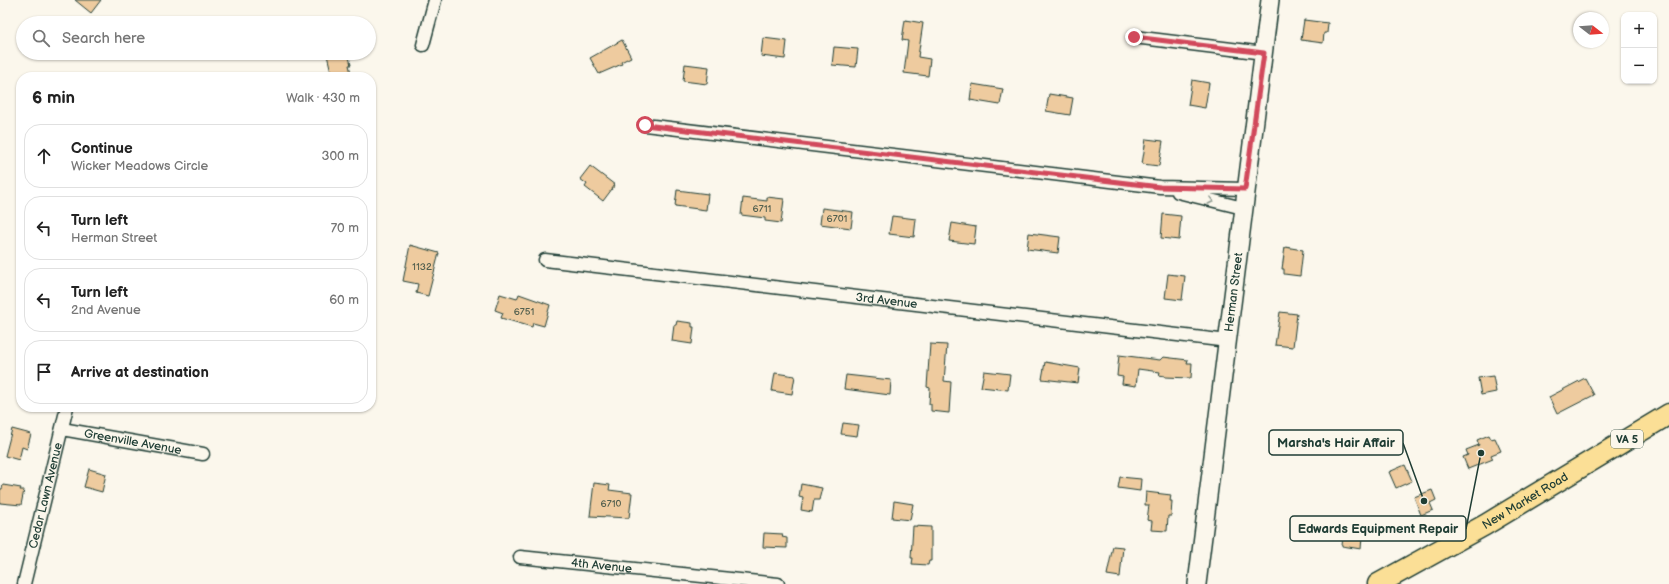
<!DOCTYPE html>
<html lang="en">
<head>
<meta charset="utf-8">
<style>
	:root { --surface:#fff; --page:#f6f6f6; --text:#222; --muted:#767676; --line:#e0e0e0 }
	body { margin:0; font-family:"Balsamiq Sans",sans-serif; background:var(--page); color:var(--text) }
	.controls { position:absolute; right:12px; top:12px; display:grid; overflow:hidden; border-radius:8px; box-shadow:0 1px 3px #0004 }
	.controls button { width:36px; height:36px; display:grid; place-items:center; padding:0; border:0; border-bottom:1px solid var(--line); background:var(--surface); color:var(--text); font:20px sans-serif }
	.compass { position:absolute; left:1573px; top:12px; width:36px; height:36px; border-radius:50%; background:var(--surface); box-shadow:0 1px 3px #0004; rotate:107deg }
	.stop { position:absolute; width:12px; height:12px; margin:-9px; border:3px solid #d1495b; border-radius:50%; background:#fff }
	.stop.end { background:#d1495b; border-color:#fff; box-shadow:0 1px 4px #0008 }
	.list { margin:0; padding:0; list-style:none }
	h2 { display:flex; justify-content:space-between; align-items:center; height:52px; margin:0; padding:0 16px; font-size:17px }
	h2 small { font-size:13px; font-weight:400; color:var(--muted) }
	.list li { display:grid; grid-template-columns:26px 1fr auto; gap:12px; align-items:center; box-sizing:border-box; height:64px; margin:0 8px 8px; padding:0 8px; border:1px solid var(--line); border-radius:16px }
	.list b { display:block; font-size:15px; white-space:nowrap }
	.list p { margin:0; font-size:13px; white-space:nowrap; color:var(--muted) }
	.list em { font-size:13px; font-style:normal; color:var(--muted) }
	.icon { flex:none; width:22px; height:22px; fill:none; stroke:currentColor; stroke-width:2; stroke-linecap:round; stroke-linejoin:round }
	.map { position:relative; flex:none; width:1669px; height:584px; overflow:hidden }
	.search { position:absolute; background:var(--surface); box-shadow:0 1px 3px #0004; left:16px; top:16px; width:360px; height:44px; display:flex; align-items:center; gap:10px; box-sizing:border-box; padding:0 14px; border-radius:22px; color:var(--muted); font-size:15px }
	.panel { position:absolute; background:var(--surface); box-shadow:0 1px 3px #0004; left:16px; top:72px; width:360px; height:340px; border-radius:16px }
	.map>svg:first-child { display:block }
	.building { fill:#eecb9f; stroke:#1f3d34 }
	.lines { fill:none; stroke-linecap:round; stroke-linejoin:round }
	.street-casing { stroke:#1f3d34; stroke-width:15 }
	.secondary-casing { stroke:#1f3d34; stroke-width:20 }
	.primary-casing { stroke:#1f3d34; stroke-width:23 }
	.street { stroke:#fbf7ec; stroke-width:12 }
	.secondary { stroke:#fbf7ec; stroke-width:17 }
	.primary { stroke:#fbdf96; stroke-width:20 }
	.oneway { stroke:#8d9a90 }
	.route { stroke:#d1495b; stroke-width:5 }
	.labels { text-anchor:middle; stroke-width:3.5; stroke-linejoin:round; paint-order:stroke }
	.number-label { font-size:10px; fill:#53604f }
	.shield { fill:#fbf7ec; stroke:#61756b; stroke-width:1 }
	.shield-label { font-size:11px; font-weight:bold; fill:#1f3d34 }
	.street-label { font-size:12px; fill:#1f3d34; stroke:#fbf7ec }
	.leader { fill:none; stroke:#1f3d34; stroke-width:1.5 }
	.callout-dot { fill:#1f3d34; stroke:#fbf7ec; stroke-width:1.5 }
	.callout { fill:#fbf7ec; stroke:#1f3d34; stroke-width:1.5 }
	.callout-label { font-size:13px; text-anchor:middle; font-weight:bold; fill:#1f3d34 }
</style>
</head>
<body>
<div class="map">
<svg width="1669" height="584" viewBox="0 0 1669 584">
	<rect width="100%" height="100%" fill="#fbf7ec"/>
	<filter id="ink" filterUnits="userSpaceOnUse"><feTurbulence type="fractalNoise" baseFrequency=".025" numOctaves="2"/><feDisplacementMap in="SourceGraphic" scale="8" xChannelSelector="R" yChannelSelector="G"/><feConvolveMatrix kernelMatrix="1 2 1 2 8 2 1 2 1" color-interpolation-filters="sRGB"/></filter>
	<g filter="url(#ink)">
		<!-- building -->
		<g class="building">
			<path d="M75,0H101L91,13Z"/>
			<path d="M905,20L923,23L918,57L930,59L928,76L904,73L908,41L902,40Z"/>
			<path d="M1304,20L1328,23L1327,33H1324L1323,43L1301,40Z"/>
			<path d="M763,38L787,41L785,59L761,56Z"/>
			<path d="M622,40L631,57L621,62L622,64L599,74L590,58Z"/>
			<path d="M834,47L858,49L856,67L832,65Z"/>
			<path d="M336,53H348L351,65H349L351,73L348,74L349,77L332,76L327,55Z"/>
			<path d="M685,64L709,67L707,84L683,81Z"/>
			<path d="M1192,80L1209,83L1205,108L1188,105Z"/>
			<path d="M972,84L1003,89L1000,105L970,100Z"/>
			<path d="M1049,94L1073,98L1070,115L1046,111Z"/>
			<path d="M1146,139L1163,141L1159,166L1142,164Z"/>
			<path d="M590,166L615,185L603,201L585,187L587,184L580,179Z"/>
			<path d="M677,190L708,194L706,210L675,206Z"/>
			<path d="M767,197L784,199L781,223L765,221V218L741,215L743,198L767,201Z"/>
			<path d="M822,208L853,212L851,228L820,224Z"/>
			<path d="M1163,214L1181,216L1179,240L1161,238Z"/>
			<path d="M892,216L916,219L914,237L889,234Z"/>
			<path d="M952,223L976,227L974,244L949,241Z"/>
			<path d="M1029,233L1060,237L1058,253L1027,249Z"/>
			<path d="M410,245L439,253L428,296L416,293L418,284L403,281Z"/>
			<path d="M1285,247L1303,250L1300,276L1284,274V269H1282Z"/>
			<path d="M1168,274L1185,276L1182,300L1165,298Z"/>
			<path d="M500,294L517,299L519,294L550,305L544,326L533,323L532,327L501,318L503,313L495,310Z"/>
			<path d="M1280,312L1297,314L1293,347L1275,345Z"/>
			<path d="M677,321L692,323V327H694L692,344L672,341L674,325H676Z"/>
			<path d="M930,344L947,345L944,381L951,382L949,413L931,411V404H929L930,388L927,387Z"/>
			<path d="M1119,355L1160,360L1163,357L1188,360L1187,363H1192L1191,378L1165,377V376L1159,375L1160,372L1138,369L1136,386L1122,384L1123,377L1117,376Z"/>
			<path d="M1045,362L1080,368L1078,383L1042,379Z"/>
			<path d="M984,371L1010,374L1008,390L981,387Z"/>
			<path d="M775,373L795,376L792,394L772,391Z"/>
			<path d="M846,375L891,380L890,395L844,389Z"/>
			<path d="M1493,376L1496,392L1481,395L1478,378Z"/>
			<path d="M1585,378L1594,395L1557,414L1549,397Z"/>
			<path d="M843,423L859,425L857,436L841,434Z"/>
			<path d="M12,429L31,434L27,449L22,447L19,460L5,456Z"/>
			<path d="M1489,435L1491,439L1495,438L1501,451L1491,455L1493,459L1468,469L1463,457L1468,455L1466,450L1479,445L1477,440Z"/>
			<path d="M1405,465L1412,481L1396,488L1389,472Z"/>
			<path d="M89,469L106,474L102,492L84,487Z"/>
			<path d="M1120,477L1141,479L1140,491L1118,488Z"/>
			<path d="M594,483L610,485L609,490L632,493L629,518L590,516Z"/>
			<path d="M801,484L822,488L819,500H814L812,512L801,510L803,498L799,497Z"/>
			<path d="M3,485L21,488L20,490H24L21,505L0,503V489H2Z"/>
			<path d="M1432,490L1436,500L1430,503L1433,510L1421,515L1414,497Z"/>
			<path d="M1146,492L1171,495L1170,501H1172L1171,516H1168L1167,531L1151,530L1152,521L1147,520L1149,505H1145Z"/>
			<path d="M894,501L913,504L910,520L892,518Z"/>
			<path d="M1353,523L1363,524L1361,549L1342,546L1344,525L1352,526Z"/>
			<path d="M913,526L931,527V561H929L928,565L912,564L913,558H911Z"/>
			<path d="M764,533L783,534L782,537L787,538V548L763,547Z"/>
			<path d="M1113,546L1123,547L1120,577L1107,575Z"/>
		</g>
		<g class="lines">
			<!-- street casing -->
			<g class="street-casing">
				<g id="street">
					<path d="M1134,37L1264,53"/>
					<path d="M423,45L435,0"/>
					<path d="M645,125L1160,187L1245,189"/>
					<path d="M1178,192L1243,208"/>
					<path id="s1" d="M545,260L1228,341"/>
					<path id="s2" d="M62,429L203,454"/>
					<path id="s3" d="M520,557L778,584"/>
					<path id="s4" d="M24,584L67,407"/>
				</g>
			</g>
			<!-- secondary casing -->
			<g class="secondary-casing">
				<g id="secondary">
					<path id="s5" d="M1197,584L1270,0"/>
				</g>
			</g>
			<!-- primary casing -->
			<g class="primary-casing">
				<g id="primary">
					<path id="s6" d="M1378,584L1485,525L1669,414"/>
				</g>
			</g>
			<!-- street -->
			<use href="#street" class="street"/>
			<!-- secondary -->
			<use href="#secondary" class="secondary"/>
			<!-- primary -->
			<use href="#primary" class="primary"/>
		</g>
		<!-- one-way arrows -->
		<defs><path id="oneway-chevron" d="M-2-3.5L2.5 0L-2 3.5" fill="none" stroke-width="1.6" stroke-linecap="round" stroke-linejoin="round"/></defs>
		<use class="oneway" href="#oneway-chevron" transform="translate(1211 201) rotate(14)"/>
	</g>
	<g class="lines" filter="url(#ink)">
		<!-- route -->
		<path class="route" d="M645,125L1160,187L1245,189L1264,53L1134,37"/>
	</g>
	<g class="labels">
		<!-- number labels -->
		<g class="number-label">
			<text x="762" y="212">6711</text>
			<text x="837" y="222">6701</text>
			<text x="422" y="270">1132</text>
			<text x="524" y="315">6751</text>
			<text x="611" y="507">6710</text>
		</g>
		<!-- shield labels -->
		<rect class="shield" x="1611" y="430" width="32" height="18" rx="3"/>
		<g class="shield-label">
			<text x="1627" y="443">VA 5</text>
		</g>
		<!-- street labels -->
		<g class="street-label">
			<text dy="4" stroke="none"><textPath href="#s5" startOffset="294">Herman Street</textPath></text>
			<text dy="4" stroke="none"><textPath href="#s1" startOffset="344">3rd Avenue</textPath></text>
			<text dy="4" stroke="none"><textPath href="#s2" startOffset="72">Greenville Avenue</textPath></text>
			<text dy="4" stroke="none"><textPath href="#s4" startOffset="91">Cedar Lawn Avenue</textPath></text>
			<text dy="4" stroke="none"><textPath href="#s6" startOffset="169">New Market Road</textPath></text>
			<text dy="4" stroke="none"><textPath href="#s3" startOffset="82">4th Avenue</textPath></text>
		</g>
	</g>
	<!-- callouts -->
	<path class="leader" d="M1424 501L1403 443M1481 453L1466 529"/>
	<g class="callout-dot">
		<circle cx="1424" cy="501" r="4"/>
		<circle cx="1481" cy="453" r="4"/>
	</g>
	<g class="callout">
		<rect x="1269" y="430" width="134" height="25" rx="4"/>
		<rect x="1290" y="516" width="176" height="25" rx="4"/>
	</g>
	<g class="callout-label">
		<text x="1336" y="447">Marsha's Hair Affair</text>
		<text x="1378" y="533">Edwards Equipment Repair</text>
	</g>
</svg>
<div class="controls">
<button>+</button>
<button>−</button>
</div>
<svg class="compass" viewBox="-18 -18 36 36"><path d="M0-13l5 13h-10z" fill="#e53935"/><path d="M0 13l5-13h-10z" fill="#767676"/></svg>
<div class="stop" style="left:645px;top:125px"></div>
<div class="stop end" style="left:1134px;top:37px"></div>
<div class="search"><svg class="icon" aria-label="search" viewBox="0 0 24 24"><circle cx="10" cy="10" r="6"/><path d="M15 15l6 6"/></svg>Search here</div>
<section class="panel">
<h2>6 min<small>Walk · 430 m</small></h2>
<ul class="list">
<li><svg class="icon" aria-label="ahead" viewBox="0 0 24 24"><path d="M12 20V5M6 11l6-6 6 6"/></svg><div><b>Continue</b><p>Wicker Meadows Circle</p></div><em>300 m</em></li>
<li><svg class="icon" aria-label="left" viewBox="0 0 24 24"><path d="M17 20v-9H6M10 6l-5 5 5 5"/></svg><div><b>Turn left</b><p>Herman Street</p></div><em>70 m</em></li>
<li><svg class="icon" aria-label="left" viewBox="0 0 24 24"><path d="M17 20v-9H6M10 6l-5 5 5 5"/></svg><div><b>Turn left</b><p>2nd Avenue</p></div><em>60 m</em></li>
<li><svg class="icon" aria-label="arrive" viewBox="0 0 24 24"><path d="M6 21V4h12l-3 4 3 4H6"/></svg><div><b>Arrive at destination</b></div></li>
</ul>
</section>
</div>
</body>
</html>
